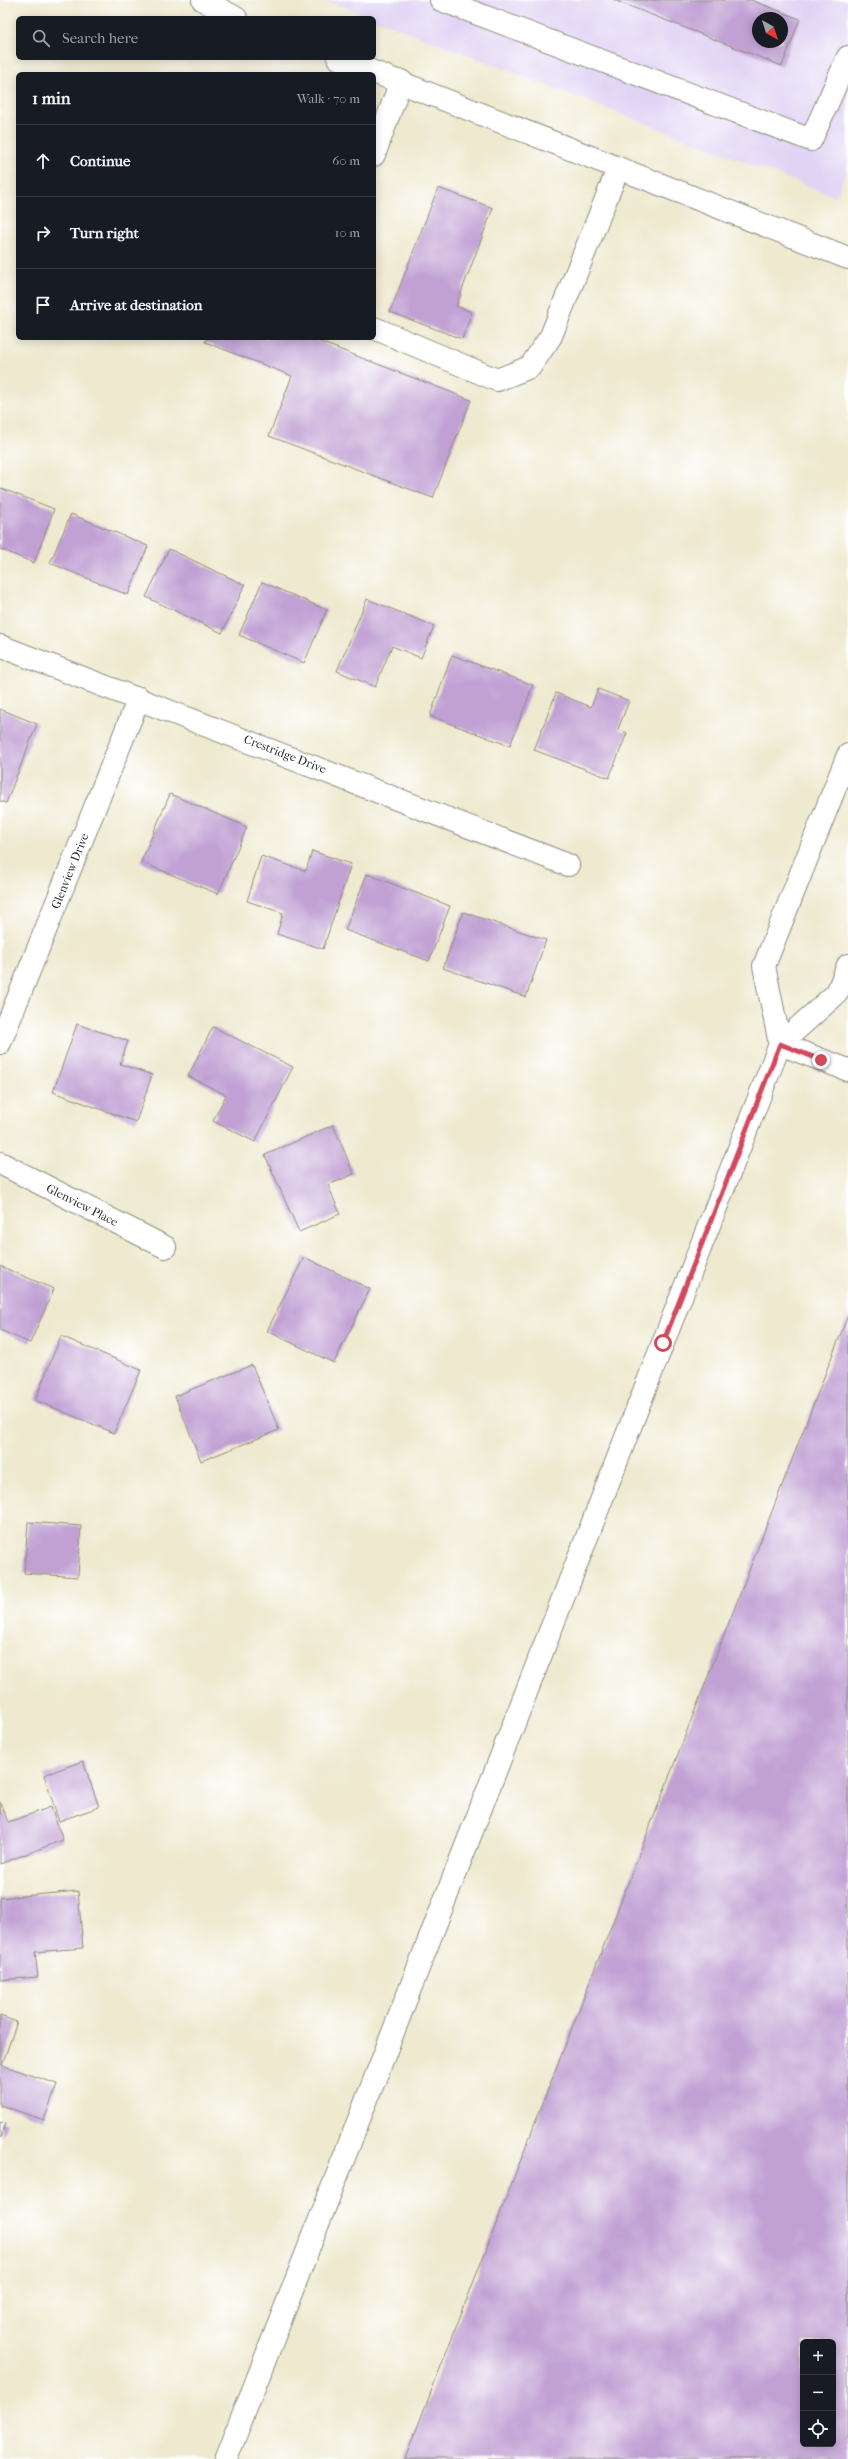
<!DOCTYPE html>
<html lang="en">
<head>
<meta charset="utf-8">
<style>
	:root { --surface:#171b24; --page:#20242c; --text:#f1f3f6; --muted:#9ea1a6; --line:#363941 }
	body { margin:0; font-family:"IM FELL French Canon",serif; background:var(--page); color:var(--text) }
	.controls { position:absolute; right:12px; bottom:12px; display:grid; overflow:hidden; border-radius:6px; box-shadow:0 2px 10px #0003 }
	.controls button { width:36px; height:36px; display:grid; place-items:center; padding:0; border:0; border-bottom:1px solid var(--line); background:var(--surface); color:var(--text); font:20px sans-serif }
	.compass { position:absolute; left:752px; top:12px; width:36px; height:36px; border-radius:50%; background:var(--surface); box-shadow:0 2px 10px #0003; rotate:141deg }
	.stop { position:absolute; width:12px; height:12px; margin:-9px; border:3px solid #d1495b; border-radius:50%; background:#fff }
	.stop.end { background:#d1495b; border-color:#fff; box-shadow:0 1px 4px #0008 }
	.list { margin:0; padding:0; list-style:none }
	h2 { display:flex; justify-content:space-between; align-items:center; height:52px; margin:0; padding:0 16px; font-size:17px }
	h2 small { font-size:13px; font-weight:400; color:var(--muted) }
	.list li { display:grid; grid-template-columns:26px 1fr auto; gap:12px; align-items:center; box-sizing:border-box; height:72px; padding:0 16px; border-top:1px solid var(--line) }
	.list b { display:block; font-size:15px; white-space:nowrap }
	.list em { font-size:13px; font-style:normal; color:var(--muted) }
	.icon { flex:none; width:22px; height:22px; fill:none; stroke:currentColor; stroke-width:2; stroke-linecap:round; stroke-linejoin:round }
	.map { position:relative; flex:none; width:848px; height:2459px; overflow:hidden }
	.search { position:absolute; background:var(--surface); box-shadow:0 2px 10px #0003; left:16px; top:16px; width:360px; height:44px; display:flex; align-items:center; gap:10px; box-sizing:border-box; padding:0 14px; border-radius:6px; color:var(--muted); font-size:15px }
	.panel { position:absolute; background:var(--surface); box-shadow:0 2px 10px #0003; left:16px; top:72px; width:360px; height:268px; border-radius:6px }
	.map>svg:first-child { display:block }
	.built { fill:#e0d4f4; fill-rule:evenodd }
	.building { fill:#c1a1d4; fill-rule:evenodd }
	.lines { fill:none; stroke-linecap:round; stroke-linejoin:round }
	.minor-casing { stroke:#8c8a7d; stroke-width:24 }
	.minor { stroke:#fff; stroke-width:22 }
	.route { stroke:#d1495b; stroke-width:5 }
	.labels { text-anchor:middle; stroke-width:3; stroke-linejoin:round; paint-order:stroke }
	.street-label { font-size:12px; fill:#2b2b2b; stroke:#fff }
</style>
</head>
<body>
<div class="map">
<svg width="848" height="2459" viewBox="0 0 848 2459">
	<rect width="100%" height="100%" fill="#fff"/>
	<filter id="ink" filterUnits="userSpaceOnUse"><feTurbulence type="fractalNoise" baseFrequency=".025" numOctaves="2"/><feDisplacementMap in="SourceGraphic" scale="8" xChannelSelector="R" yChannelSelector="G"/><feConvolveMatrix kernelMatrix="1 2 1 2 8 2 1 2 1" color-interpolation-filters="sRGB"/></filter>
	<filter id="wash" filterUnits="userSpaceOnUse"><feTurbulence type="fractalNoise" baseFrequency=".012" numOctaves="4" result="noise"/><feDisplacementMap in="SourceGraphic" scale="16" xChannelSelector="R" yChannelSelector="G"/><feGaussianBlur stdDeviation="0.9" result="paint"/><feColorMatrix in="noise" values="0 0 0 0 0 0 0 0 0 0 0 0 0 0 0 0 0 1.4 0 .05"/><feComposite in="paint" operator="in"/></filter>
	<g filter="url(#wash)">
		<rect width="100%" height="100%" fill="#eee9cf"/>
		<!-- built -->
		<path class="built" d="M325,0H848V166L836,197ZM758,18H782V42H758Z"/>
		<g id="blocks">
			<!-- building -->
			<g class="building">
				<path d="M614,0H751L800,19L782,66ZM758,18H782V42H758Z"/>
				<path d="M438,188L493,208L456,306L472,312L462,339L390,312Z"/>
				<path d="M207,338H310L471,400L433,498L269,436L292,376L205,342Z"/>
				<path d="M0,488L54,509L34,563L0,549Z"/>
				<path d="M71,514L148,546L128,595L50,563Z"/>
				<path d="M169,549L245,585L222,633L146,597Z"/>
				<path d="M262,582L327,610L304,663L239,635Z"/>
				<path d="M367,599L434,626L421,658L392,646L375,687L337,671Z"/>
				<path d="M452,655L533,685L510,746L430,716Z"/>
				<path d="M598,689L629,701L618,729L627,733L609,778L534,750L556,693L591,707Z"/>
				<path d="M0,709L37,724L6,803L0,801Z"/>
				<path d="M170,794L247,827L218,894L141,862Z"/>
				<path d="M312,851L351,864L323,949L277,934L283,913L247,901L261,856L306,871Z"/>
				<path d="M367,874L450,906L429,961L345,930Z"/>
				<path d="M463,912L546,940L526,997L443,968Z"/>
				<path d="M77,1024L128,1041L120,1064L152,1075L136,1122L53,1092Z"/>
				<path d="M213,1027L293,1067L255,1142L213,1121L226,1095L188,1076Z"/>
				<path d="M333,1125L354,1174L328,1185L340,1214L299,1232L265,1155Z"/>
				<path d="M304,1257L370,1289L334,1363L267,1331Z"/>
				<path d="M0,1266L54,1289L30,1343L0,1330Z"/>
				<path d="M848,1315V2459H405ZM803,2342H833V2444H803Z"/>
				<path d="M61,1336L141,1370L114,1433L35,1400Z"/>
				<path d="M252,1365L279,1430L201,1461L175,1396Z"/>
				<path d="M28,1522L81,1526L78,1577L24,1573Z"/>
				<path d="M83,1761L99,1807L59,1821L44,1775Z"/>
				<path d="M0,1802L8,1822L51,1807L63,1840L0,1864Z"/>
				<path d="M78,1891L83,1948L35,1952L38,1977L0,1980V1898Z"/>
				<path d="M0,2016L17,2022L2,2065L57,2084L44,2120L0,2105Z"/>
				<path d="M0,2122L6,2124L0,2138Z"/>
			</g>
		</g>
	</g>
	<g filter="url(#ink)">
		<use href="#blocks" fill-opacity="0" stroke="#8c8a7d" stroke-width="1"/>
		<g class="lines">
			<!-- minor casing -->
			<g class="minor-casing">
				<g id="minor">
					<path d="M203,0L236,18"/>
					<path d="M441,0L811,140L848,57"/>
					<path d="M338,58L848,258"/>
					<path d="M374,155L401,81"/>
					<path d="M374,328L497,380L530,367L551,336L618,169"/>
					<path d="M0,646L568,865"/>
					<path d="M848,755L764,966L780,1044L837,993L848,965"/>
					<path d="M0,1043L139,698"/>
					<path d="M0,1163L165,1247"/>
					<path d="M226,2459L780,1044L848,1070"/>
				</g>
			</g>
			<!-- minor -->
			<use href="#minor" class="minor"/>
		</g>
	</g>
	<g class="lines" filter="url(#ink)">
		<!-- route -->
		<path class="route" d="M663,1343L780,1044L821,1060"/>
	</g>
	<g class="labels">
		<!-- street labels -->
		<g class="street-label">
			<text transform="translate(285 754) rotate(21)" y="4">Crestridge Drive</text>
			<text transform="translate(70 871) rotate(-68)" y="4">Glenview Drive</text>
			<text transform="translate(82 1205) rotate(27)" y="4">Glenview Place</text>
		</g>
	</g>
</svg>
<div class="controls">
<button>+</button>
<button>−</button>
<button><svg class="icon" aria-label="locate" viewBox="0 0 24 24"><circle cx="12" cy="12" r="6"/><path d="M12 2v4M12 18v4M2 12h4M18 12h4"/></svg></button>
</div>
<svg class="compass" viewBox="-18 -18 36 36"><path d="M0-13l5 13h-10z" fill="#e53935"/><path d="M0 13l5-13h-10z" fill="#9ea1a6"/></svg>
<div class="stop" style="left:663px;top:1343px"></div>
<div class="stop end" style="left:821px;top:1060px"></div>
<div class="search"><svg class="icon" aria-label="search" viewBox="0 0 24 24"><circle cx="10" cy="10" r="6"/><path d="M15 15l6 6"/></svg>Search here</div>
<section class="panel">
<h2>1 min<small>Walk · 70 m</small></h2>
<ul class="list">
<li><svg class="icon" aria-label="ahead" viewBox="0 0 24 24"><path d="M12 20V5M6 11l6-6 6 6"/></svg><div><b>Continue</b></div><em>60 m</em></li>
<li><svg class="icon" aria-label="right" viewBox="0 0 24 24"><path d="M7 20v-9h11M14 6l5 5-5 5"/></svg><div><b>Turn right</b></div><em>10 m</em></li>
<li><svg class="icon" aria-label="arrive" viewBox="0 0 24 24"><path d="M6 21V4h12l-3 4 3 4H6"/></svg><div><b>Arrive at destination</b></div></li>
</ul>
</section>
</div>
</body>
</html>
